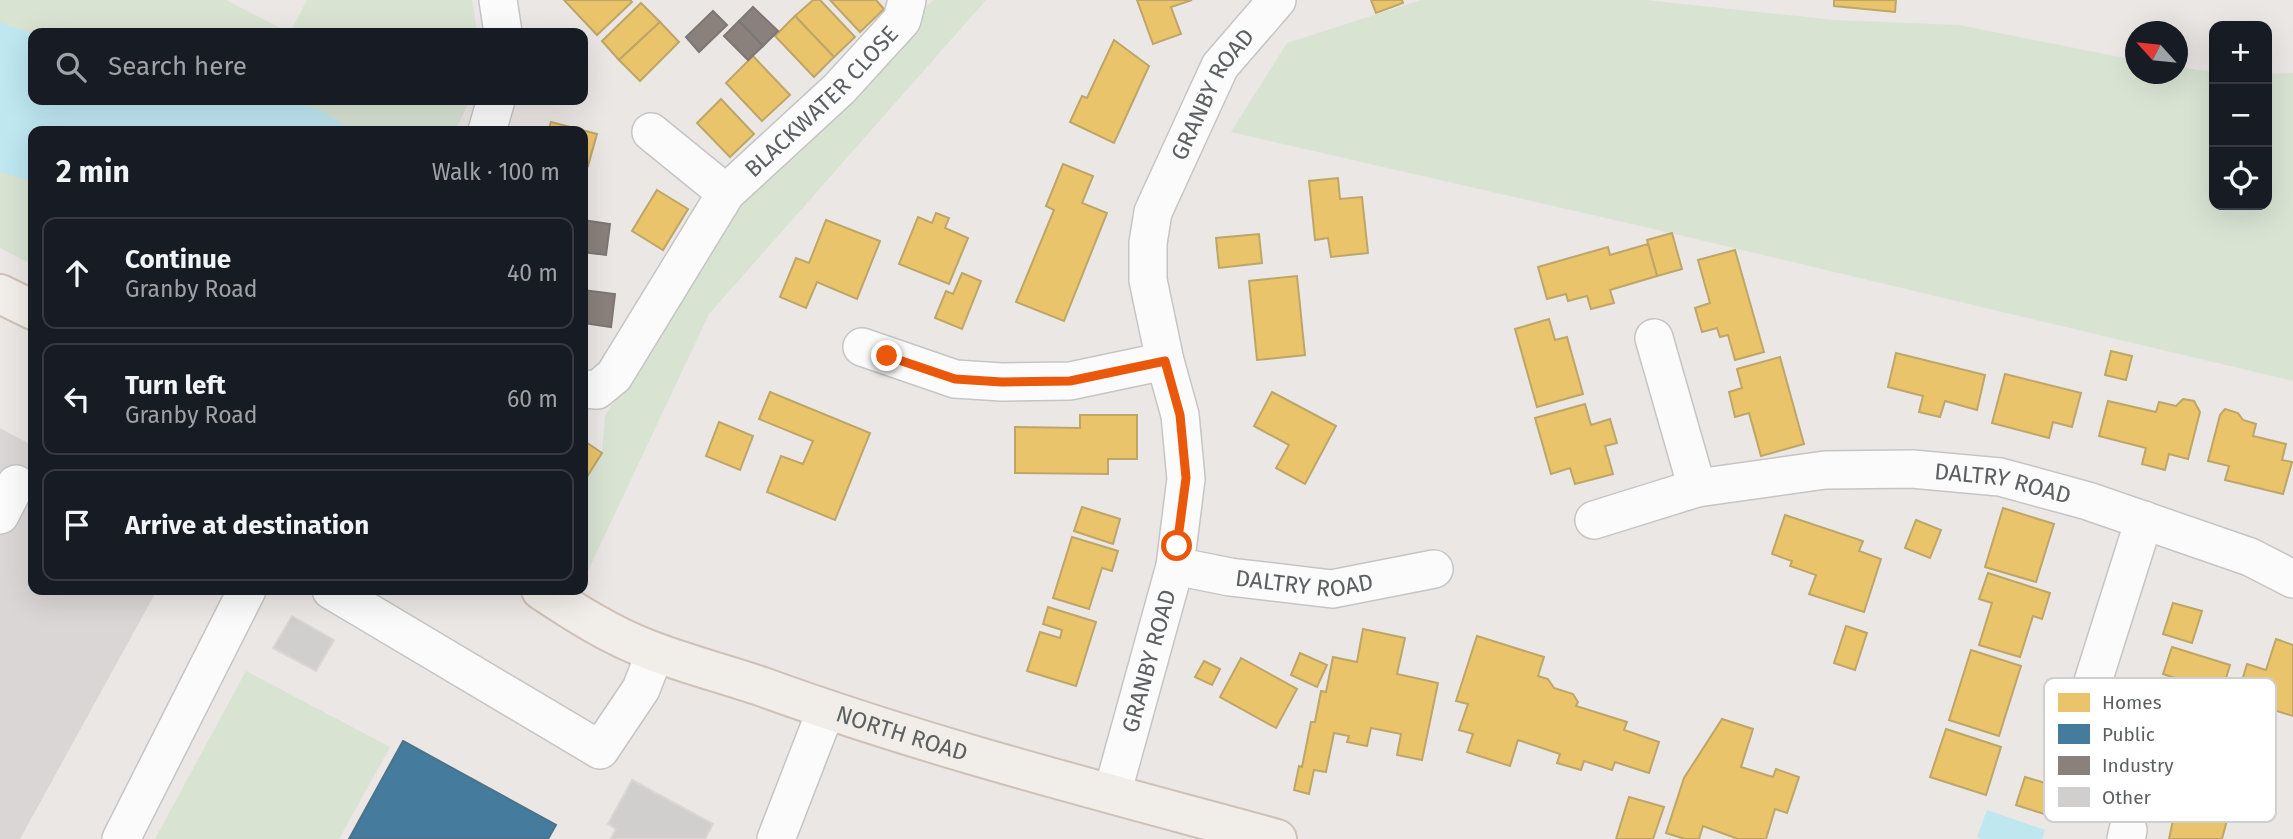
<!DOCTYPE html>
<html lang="en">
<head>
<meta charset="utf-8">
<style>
	:root { --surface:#171b24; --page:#20242c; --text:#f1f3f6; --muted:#9ea1a6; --line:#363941 }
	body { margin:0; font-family:"Fira Sans",sans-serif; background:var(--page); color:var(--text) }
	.controls { position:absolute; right:21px; top:21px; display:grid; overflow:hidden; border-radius:14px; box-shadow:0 7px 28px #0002 }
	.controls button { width:63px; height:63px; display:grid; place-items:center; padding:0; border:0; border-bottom:2px solid var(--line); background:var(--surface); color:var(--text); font:35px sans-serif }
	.compass { position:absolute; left:2125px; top:21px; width:63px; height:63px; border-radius:50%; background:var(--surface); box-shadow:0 7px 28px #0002; rotate:297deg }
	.stop { position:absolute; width:21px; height:21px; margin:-16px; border:5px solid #ea580c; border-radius:50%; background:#fff }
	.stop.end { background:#ea580c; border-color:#fff; box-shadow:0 2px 7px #0008 }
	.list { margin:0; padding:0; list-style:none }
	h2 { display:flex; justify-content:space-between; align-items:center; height:91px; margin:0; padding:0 28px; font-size:30px }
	h2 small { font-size:23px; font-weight:400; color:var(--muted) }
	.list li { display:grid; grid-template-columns:46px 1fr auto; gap:21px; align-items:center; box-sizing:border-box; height:112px; margin:0 14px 14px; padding:0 14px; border:2px solid var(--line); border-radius:14px }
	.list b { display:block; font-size:26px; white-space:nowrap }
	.list p { margin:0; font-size:23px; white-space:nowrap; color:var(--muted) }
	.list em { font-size:23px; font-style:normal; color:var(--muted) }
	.icon { flex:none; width:38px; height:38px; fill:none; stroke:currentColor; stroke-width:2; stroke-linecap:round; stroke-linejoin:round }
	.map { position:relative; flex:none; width:2293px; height:839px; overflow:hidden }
	.search { position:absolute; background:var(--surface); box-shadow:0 7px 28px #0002; left:28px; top:28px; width:560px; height:77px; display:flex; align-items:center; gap:18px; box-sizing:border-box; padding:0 24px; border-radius:14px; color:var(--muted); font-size:26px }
	.panel { position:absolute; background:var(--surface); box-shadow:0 7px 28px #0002; left:28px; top:126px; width:560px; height:469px; border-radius:14px }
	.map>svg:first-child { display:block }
	.industrial { fill:#dad6d5 }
	.green { fill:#d8e3d2 }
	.water { fill:#bee7f0 }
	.homes { fill:#e9c46a; stroke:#bea668; stroke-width:2 }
	.public { fill:#457b9d; stroke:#4c738b; stroke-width:2 }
	.industry { fill:#8a817c; stroke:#7c7774; stroke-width:2 }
	.building { fill:#d1cece; stroke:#d9d6d4; stroke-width:2 }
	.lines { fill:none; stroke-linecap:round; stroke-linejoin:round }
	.minor-casing { stroke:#c6c5c5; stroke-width:40 }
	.major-casing { stroke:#cfc1b6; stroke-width:42 }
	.minor { stroke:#fcfbfb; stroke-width:37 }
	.major { stroke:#f1ede8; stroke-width:38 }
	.route { stroke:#ea580c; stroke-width:9 }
	.labels { text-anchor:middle; stroke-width:7; stroke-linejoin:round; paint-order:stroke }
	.street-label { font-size:23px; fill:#5b6062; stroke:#fff }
	.key { fill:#fff; stroke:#cecfd0; stroke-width:2 }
	.key-label { font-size:19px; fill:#5b6062 }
</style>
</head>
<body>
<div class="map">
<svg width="2293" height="839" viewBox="0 0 2293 839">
	<rect width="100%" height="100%" fill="#eae7e5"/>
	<!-- industrial -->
	<path class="industrial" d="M0,428L33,446V590H157L20,839H0Z"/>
	<!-- green -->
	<g class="green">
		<path d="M0,0H226L290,33L307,0H472L477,33H33V100H470L455,131H33V265L0,248Z"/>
		<path d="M934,0H986L709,314L586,575L583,573V483L602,453L605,416L734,210L916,14Z"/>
		<path d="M1421,0H1644L1835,20L1959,25L2135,60L2136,74H2178V67L2214,72V205H2267V74L2293,73V381L1658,230L1231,132L1287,43Z"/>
		<path d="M246,671L390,747L339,839H155Z"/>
	</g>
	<!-- water -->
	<g class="water">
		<path d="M0,22L33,34V100H286L321,110L349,129V131H33V182L0,172Z"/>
		<path d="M1987,810L2045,830L2042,839H1982L1977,837Z"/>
	</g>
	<!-- homes -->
	<g class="homes">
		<path d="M564,0H630L632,2L597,35Z"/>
		<path d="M813,0H820L855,37L834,57L795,16Z"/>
		<path d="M830,0H876L884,9L860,32Z"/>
		<path d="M1137,0H1192L1171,7L1181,34L1153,44Z"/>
		<path d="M1371,0H1402L1403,3L1376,13Z"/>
		<path d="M1834,0H1896L1895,12L1834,6Z"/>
		<path d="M641,3L660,22L619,60L602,41Z"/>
		<path d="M795,16L834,57L814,77L775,36Z"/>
		<path d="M660,22L679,42L640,81L619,60Z"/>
		<path d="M1114,40L1149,66L1114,143L1070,122L1082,96L1087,98Z"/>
		<path d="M753,56L790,95L762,121L726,83Z"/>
		<path d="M721,99L754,134L730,157L697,123Z"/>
		<path d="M551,122L597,134L588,166L583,165V131H548Z"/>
		<path d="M1063,164L1093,176L1082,203L1107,213L1064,321L1016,302L1054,210L1046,206Z"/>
		<path d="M1338,178L1340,199L1362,197L1368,253L1331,257L1328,238L1315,240L1309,181Z"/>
		<path d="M657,190L688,209L663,250L632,231Z"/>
		<path d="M936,213L949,218L945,228L968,238L949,284L899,264L918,217L932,223Z"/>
		<path d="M826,220L880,241L857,299L817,282L806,308L780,297L796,258L809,263Z"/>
		<path d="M1672,233L1682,269L1657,276L1647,240Z"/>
		<path d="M1259,234L1262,263L1219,268L1216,238Z"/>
		<path d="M1648,244L1657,276L1610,290L1614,303L1591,309L1587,296L1568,301L1566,294L1547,299L1538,267L1608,247L1610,255Z"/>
		<path d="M1735,250L1764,352L1735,360L1728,335L1720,337L1717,328L1702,332L1695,308L1710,303L1698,260Z"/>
		<path d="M962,273L981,281L962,329L935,318L946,291L953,294Z"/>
		<path d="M1297,276L1305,355L1257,360L1249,281Z"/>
		<path d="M1549,319L1555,340L1567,337L1583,394L1537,407L1515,329Z"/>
		<path d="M2111,351L2132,356L2126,380L2105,375Z"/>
		<path d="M1896,353L1985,375L1977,410L1945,401L1940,417L1919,412L1923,396L1888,387Z"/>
		<path d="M1780,357L1804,444L1761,456L1749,413L1735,417L1729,392L1742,388L1737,369Z"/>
		<path d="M2005,374L2081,393L2072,427L2053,422L2049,438L1992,423Z"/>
		<path d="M770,392L870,433L835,520L767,492L781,456L803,464L813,441L759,419Z"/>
		<path d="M1272,392L1336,426L1305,484L1276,468L1289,445L1254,426Z"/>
		<path d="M2183,399L2194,401L2200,412L2188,459L2169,454L2165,470L2142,464L2146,448L2099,436L2108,401L2156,412L2159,402L2176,406Z"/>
		<path d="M1585,404L1591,425L1610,419L1617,443L1605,446L1613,474L1575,484L1570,468L1551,474L1535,418Z"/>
		<path d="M2225,409L2238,413L2243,420L2256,424L2253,436L2286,444L2282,460L2292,462L2283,494L2225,480L2229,466L2208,461L2220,415Z"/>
		<path d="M1080,415H1137V459H1108V474L1015,473V427L1080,428Z"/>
		<path d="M719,422L753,436L740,470L706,456Z"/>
		<path d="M583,440L602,453L583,483Z"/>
		<path d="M1082,507L1120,519L1113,544L1074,531Z"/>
		<path d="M2003,508L2054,524L2036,582L1985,567Z"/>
		<path d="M1785,515L1863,541L1859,551L1881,559L1864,612L1809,594L1816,575L1790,566L1792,561L1772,554Z"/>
		<path d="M1916,520L1941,530L1930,558L1905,548Z"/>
		<path d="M1072,537L1118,551L1112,571L1102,568L1089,609L1053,598Z"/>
		<path d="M1988,573L2050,593L2042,619L2033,616L2020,657L1979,645L1992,603L1979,599Z"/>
		<path d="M2173,603L2202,611L2192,643L2163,634Z"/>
		<path d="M1048,607L1096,622L1076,686L1027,671L1040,632L1060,638L1062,630L1043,624Z"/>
		<path d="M1846,626L1867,633L1855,670L1834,663Z"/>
		<path d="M1363,629L1405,638L1397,674L1438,683L1422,760L1397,755L1401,734L1371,728L1367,746L1347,742L1349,736L1334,733L1326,772L1314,770L1309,794L1294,790L1299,766L1302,767L1311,722H1315L1321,691L1326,692L1333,657L1357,662Z"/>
		<path d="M1477,636L1544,657L1538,676L1548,679L1554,688L1573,694L1578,702L1576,706L1627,722L1624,730L1659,742L1649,773L1615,762L1612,770L1584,761L1581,770L1557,763L1560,754L1518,740L1510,766L1467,752L1473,734L1459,730L1468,704L1456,701Z"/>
		<path d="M2276,639L2293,645V716L2264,707L2254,739L2227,731L2247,664L2266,670Z"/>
		<path d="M2172,647L2230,665L2212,724L2193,718L2190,729L2162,720L2175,678L2163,674Z"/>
		<path d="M1971,650L2021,666L1999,736L1949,720Z"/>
		<path d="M1300,653L1327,665L1317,687L1291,675Z"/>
		<path d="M1241,658L1297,689L1276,728L1220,697Z"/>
		<path d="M1204,661L1220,669L1212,685L1195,677Z"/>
		<path d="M1722,719L1753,729L1741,767L1773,777L1776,769L1799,777L1787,813L1775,809L1766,839H1738L1703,826L1699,839H1685L1666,833L1684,778Z"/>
		<path d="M1946,729L2001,747L1986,795L1930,777Z"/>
		<path d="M2025,777L2052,785L2044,814L2016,805Z"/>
		<path d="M1629,797L1664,807L1653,839H1616Z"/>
		<path d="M2175,811L2227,820L2222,839H2169Z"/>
	</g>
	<!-- public -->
	<path class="public" d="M403,741L556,825L548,839H349Z"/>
	<!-- industry -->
	<g class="industry">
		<path d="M753,7L778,31L763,46L739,21Z"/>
		<path d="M713,11L727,25L699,52L686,37Z"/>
		<path d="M739,21L763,46L748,60L724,36Z"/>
		<path d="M583,220L610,224L606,255L583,252Z"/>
		<path d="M583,290L615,294L611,327L583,323Z"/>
	</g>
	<!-- building -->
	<g class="building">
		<path d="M292,616L334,640L316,671L273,648Z"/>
		<path d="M632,780L713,824L705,839H611L616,829L608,824Z"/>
	</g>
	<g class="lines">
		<!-- minor casing -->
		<g class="minor-casing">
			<g id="minor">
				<path d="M498,0L503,33"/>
				<path d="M487,131L496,100"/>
				<path d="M651,132L726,193"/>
				<path d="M1654,338L1697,488"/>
				<path d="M862,347L955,379L1002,382L1070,381L1165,361"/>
				<path id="s1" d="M583,389L597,390L614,376L726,193L839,89L902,20L907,0"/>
				<path d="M0,515L16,484"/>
				<path id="s2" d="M1594,520L1697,488L1825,470L1912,469L2000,477L2088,501L2250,557L2293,579"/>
				<path id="s3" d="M1175,566L1230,577L1332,589L1434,569"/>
				<path d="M331,590L600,750L641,689L655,653"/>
				<path d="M2072,748L2144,520"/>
				<path id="s4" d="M1112,794L1175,566L1186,479L1180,415L1165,361L1148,280V243L1153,212L1220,66L1277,0"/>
				<path d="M121,839L247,590"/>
				<path d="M776,839L826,710"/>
				<path d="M2126,839L2128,830"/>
			</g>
		</g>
		<!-- major casing -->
		<g class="major-casing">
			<g id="major">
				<path d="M0,294L33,310"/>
				<path id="s5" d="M541,590C574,612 610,635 647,649C685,664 725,674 763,687C931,748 1105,792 1277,839"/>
			</g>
		</g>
		<!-- minor -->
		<use href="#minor" class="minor"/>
		<!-- major -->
		<use href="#major" class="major"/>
	</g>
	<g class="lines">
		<!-- route -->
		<path class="route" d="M887,356L955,379L1002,382L1070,381L1165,361L1180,415L1186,478L1177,546"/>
	</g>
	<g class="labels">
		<!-- street labels -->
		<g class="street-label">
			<text dy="8" stroke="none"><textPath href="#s4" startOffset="728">GRANBY ROAD</textPath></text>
			<text dy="8" stroke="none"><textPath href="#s1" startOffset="383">BLACKWATER CLOSE</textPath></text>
			<text dy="8" stroke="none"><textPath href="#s2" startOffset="416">DALTRY ROAD</textPath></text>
			<text dy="8" stroke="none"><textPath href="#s3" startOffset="131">DALTRY ROAD</textPath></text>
			<text dy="8" stroke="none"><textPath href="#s4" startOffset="138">GRANBY ROAD</textPath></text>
			<text dy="8" stroke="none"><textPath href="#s5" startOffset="390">NORTH ROAD</textPath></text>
		</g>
	</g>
	<!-- legend -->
	<rect x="2044" y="678" width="232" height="144" rx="10" class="key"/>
	<rect x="2058" y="693" width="32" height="19" fill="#e9c46a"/>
	<rect x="2058" y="724" width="32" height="20" fill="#457b9d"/>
	<rect x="2058" y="756" width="32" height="19" fill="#8a817c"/>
	<rect x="2058" y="787" width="32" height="20" fill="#d1cece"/>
	<g class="key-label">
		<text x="2102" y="709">Homes</text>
		<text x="2102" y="741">Public</text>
		<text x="2102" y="772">Industry</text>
		<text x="2102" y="804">Other</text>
	</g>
</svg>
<div class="controls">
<button>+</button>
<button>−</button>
<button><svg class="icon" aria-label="locate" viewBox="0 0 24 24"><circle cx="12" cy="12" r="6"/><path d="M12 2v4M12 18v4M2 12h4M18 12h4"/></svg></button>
</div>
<svg class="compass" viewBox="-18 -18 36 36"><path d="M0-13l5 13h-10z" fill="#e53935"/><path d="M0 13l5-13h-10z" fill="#9ea1a6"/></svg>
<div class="stop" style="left:1177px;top:546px"></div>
<div class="stop end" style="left:887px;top:356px"></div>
<div class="search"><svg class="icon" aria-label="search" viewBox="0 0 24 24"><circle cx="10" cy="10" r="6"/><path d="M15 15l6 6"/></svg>Search here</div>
<section class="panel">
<h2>2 min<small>Walk · 100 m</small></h2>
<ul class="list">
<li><svg class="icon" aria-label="ahead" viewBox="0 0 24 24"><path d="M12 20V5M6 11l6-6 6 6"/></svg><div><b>Continue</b><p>Granby Road</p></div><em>40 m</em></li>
<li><svg class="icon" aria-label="left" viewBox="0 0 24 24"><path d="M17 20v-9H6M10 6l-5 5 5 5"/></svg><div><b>Turn left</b><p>Granby Road</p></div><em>60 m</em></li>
<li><svg class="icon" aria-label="arrive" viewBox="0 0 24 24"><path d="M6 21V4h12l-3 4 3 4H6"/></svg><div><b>Arrive at destination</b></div></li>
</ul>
</section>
</div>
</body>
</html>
